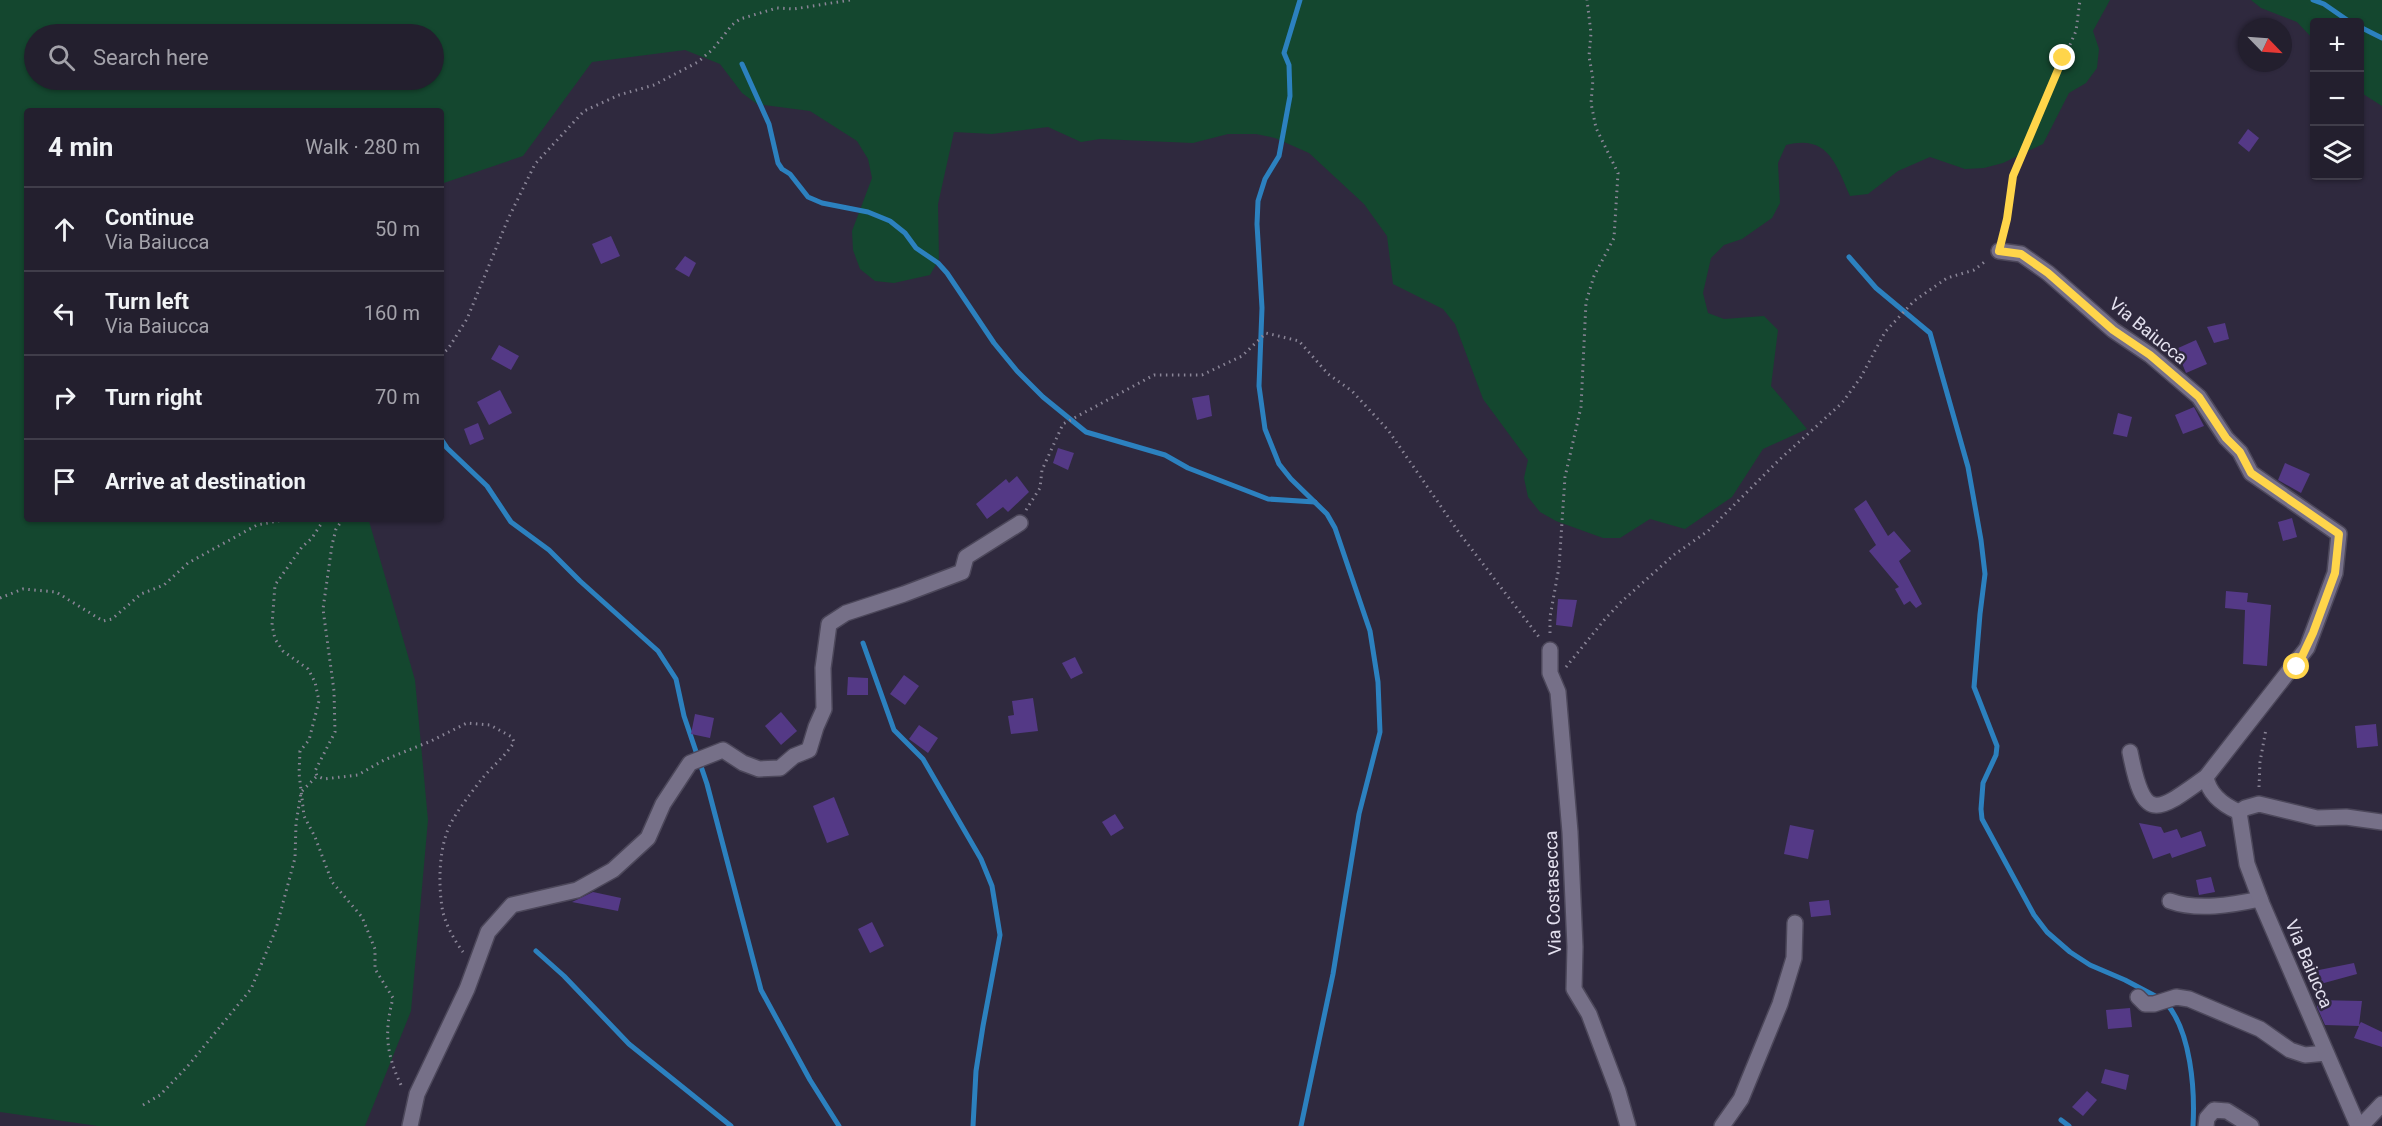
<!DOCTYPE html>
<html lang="en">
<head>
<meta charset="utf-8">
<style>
	:root { --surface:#231f2e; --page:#2f2c3a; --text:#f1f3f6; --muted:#a3a2aa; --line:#403d4a }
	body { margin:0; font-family:Roboto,sans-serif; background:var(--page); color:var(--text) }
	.controls { position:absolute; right:18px; top:18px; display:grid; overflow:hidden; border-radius:6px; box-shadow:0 2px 4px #0004 }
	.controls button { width:54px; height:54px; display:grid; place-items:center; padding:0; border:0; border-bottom:2px solid var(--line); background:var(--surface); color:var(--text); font:30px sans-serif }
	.compass { position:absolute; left:2238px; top:18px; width:54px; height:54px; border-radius:50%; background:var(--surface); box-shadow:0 2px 4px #0004; rotate:115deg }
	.stop { position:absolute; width:18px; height:18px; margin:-14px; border:4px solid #ffd54a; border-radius:50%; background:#fff }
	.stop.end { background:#ffd54a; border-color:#fff; box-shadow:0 2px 6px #0008 }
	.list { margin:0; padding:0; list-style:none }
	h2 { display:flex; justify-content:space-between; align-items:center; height:78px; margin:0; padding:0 24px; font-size:26px }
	h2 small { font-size:20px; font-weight:400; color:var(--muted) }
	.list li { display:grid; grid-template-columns:39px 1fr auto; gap:18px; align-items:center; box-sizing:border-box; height:84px; padding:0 24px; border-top:2px solid var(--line) }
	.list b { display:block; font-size:22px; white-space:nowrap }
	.list p { margin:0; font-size:20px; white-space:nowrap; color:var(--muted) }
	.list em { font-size:20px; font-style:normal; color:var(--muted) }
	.icon { flex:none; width:33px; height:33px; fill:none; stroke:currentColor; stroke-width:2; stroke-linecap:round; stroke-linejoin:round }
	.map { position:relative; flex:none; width:2382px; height:1126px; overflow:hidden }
	.search { position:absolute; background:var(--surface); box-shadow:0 2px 4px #0004; left:24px; top:24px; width:420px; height:66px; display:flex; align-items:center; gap:15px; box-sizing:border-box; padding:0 21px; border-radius:33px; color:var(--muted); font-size:22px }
	.panel { position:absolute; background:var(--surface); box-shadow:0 2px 4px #0004; left:24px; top:108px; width:420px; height:414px; border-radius:6px }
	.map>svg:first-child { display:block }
	.green { fill:#14472f; fill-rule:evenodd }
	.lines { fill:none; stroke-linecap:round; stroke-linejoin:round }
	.stream { stroke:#2c81bf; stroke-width:5 }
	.building { fill:#543986 }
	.minor-casing { stroke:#4c475a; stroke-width:18 }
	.path { stroke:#8a8597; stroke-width:3; stroke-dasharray:1.5 4.5; stroke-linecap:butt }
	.minor { stroke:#767088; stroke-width:15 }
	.route { stroke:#ffd54a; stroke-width:8 }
	.labels { text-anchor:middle; stroke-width:5; stroke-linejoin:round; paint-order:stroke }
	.street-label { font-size:18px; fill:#e4e1ef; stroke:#2f293e }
</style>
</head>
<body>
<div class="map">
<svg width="2382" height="1126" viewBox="0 0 2382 1126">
	<rect width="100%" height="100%" fill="#2f293e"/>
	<!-- green -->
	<g class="green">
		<path d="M0,0H2110L2093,31L2099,49L2097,68L2086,83L2069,93L2043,144L2003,163L1984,168L1965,169L1930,157L1898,171L1868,194L1850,196C1836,164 1828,134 1786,145L1778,163L1780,203L1772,218L1742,239L1724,245L1711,258L1703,293L1708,313L1724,319L1764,316L1778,330L1771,386L1807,429L1763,449L1732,497L1685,529L1650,519L1620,538H1603L1556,521L1540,512L1528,497L1524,478L1528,460L1483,399L1455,324L1443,309L1393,284L1387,236L1364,204L1309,153L1275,138L1256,134H1228L1193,143L1100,139L1081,142L1048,127L992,134L954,132L938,204L939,259L930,275L894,283L875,281L860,269L853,250L852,231L872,178L868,159L857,141L810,111L757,104L742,93L720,64L685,50L592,62L523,156L441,184V111H27V519H368L369,521L415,680L428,820L411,1011L365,1126H98L0,1112ZM434,34V80H34V34Z"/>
		<path d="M2251,0H2382V106L2360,92V22H2314V40L2297,22L2261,8Z"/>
	</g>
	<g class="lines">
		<!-- stream -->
		<g class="stream">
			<path d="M1300,0L1284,53L1289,65L1290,96L1279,156L1265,179L1258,201L1257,224L1262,308L1259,386L1265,429L1279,464L1291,479L1327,514L1335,528L1370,631L1378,682L1380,732L1359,814L1333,974L1301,1126"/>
			<path d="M2313,0L2324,4L2350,22"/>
			<path d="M2360,27L2382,38"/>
			<path d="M742,64L769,124L778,163L782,169L790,174L808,197L822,203L868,212L890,221L905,233L916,248L938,263L947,273L994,343L1017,371L1043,397L1086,432L1165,455L1188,468L1268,499L1315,502"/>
			<path d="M1849,257L1876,288L1930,333L1968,467L1981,540L1985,574L1980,614L1974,687L1997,746L1996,755L1983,783L1981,809L1982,819L2034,915L2047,932L2070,952L2090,965L2125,980L2159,998"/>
			<path d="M441,439L447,448L487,486L511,522L549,550L580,581L658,651L676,679L684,716L707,784L761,990L810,1080L839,1126"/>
			<path d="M863,643L894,730L923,759L981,859L992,886L1000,935L983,1026L976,1071L973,1126"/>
			<path d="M536,951L564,976L629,1044L731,1126"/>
			<path d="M2166,1003C2191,1031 2195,1090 2193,1126"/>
			<path d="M2061,1120L2069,1126"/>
		</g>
	</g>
	<!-- building -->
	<g class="building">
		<path d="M2248,129L2259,138L2249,152L2238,143Z"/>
		<path d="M611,236L620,256L601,264L592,244Z"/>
		<path d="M685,256L696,263L689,277L675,269Z"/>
		<path d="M2225,323L2229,339L2214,343L2207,327Z"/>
		<path d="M2196,340L2207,364L2186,373L2176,349Z"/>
		<path d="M499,345L519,356L511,370L491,359Z"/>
		<path d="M500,390L512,413L489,425L477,402Z"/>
		<path d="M1209,395L1212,416L1197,420L1192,398Z"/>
		<path d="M2194,407L2204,426L2183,434L2175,415Z"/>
		<path d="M2118,413L2132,417L2127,437L2113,434Z"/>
		<path d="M478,423L484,439L470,445L464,429Z"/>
		<path d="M1058,448L1074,453L1068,470L1053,463Z"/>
		<path d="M2285,463L2310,474L2301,493L2278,480Z"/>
		<path d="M1017,476L1029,492L1008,512L1003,507L987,519L976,504L1006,479L1009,483Z"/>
		<path d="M1866,500L1888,536L1894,531L1911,551L1899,561L1922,604L1916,608L1910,601L1904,605L1895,589L1899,587L1869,551L1876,545L1854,509Z"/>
		<path d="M2292,518L2297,537L2283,541L2278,522Z"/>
		<path d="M2226,591L2248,593L2247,602L2271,605L2267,666L2243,664L2245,610L2225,608Z"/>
		<path d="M1558,599L1577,600L1572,627L1556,625Z"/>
		<path d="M1075,657L1083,673L1071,679L1062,663Z"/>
		<path d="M904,675L919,686L905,705L890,694Z"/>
		<path d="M848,677L868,678V695H847Z"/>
		<path d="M1033,698L1038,731L1011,734L1008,716L1014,715L1012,701Z"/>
		<path d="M781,712L797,731L781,745L765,726Z"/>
		<path d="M695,714L714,718L710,738L691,734Z"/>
		<path d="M2376,724L2378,746L2357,748L2355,726Z"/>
		<path d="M919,725L938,738L928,753L909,739Z"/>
		<path d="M834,797L849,835L827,843L813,806Z"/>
		<path d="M1115,814L1124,828L1111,836L1102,822Z"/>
		<path d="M2139,823L2161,827L2164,833L2177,829L2181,838L2201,831L2206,846L2172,858L2170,853L2153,859Z"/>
		<path d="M1790,825L1814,830L1808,859L1784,854Z"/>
		<path d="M2211,877L2215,892L2199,895L2196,880Z"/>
		<path d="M593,892L621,898L618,911L572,902Z"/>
		<path d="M1829,900L1831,915L1811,917L1809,902Z"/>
		<path d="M872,922L884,946L870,953L858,929Z"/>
		<path d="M2354,963L2357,974L2313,986L2309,972Z"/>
		<path d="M2317,1000L2362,1001L2359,1025L2361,1022L2382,1032V1047L2354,1038L2359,1026L2325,1025L2317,1007Z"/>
		<path d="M2130,1008L2132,1027L2108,1029L2106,1010Z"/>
		<path d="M2105,1069L2129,1075L2126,1090L2101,1083Z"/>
		<path d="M2087,1091L2097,1100L2083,1116L2072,1107Z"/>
	</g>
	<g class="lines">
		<!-- minor casing -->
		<g class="minor-casing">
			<g id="minor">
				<path d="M1999,251L2021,254L2048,273L2113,330L2150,355L2199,397L2226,438L2240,452L2251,473L2339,534L2335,573L2307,648L2206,777C2209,795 2223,805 2239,812"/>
				<path d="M1550,650V673L1558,692L1570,832L1575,947L1574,989L1589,1014L1618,1091L1628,1126"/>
				<path d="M2130,752C2144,823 2155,814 2206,777"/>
				<path d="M2170,901C2197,911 2232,905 2260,899"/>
				<path d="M2138,997L2145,1004H2154L2176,997L2189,999L2260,1029L2290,1050L2305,1055L2326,1053"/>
				<path d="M410,1126L417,1094L467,989L488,932L512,905L577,890L613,870L648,838L663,804L690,763L723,750L743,763L759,769L780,768L794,756L809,750L816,727L824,709L823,668L829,624L846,613L904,594L962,572L966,557L1020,523"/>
				<path d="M1722,1126L1741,1099L1780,1004L1794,958L1795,923"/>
				<path d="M2206,1126L2207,1118L2214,1110L2227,1111L2251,1126"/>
				<path d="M2358,1126L2262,904L2247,864L2239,812L2245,808L2259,804L2317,818L2346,817L2382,822"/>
				<path d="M2361,1126L2382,1104"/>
			</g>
		</g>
		<!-- path -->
		<g class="path">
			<path d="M2003,236L2013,175L2076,31L2080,0"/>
			<path d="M441,355L448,349L467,319L508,219L535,164L584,111L619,95L654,85L698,62L713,49L732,25L740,19L777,8L794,9L850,0"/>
			<path d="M1026,510L1040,488L1042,470L1063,424L1154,375H1202L1242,356L1266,333L1299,341L1328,374L1352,391L1388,430L1460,534L1539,637"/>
			<path d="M321,519V524L312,538L302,547L275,585L272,625L275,639L283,651L308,669L315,682L319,701L309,740L300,751L299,773L304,816L315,837L332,882L362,917L375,949V969L393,998C384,1033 386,1054 402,1087"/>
			<path d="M343,519L336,529L332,545L323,609L334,691L335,732L315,771L317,776L324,779L358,775L384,760L431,741L467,723L490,725L512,737L514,742C506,756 491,767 481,780C471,793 460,807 452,821C439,844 438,881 442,907C444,922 454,940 463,952"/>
			<path d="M0,598L23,589L56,592L103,621L112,619L141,594L164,585L188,563L257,525L288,519"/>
			<path d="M1550,633V617L1559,567L1565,477L1581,407L1586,302L1594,276L1614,238L1618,173L1596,128L1591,103L1593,79L1589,56L1591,33L1587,0"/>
			<path d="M1566,667L1605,619L1622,601L1675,554L1708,531L1778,461L1842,403L1861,377L1885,332L1914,301L1947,278L1974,270L1987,260"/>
			<path d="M2259,787L2260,762L2266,729"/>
			<path d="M143,1105L160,1095L187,1067L251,989L276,929L295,858L296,824L301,792L317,776"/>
		</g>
		<!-- minor -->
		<use href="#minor" class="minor"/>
	</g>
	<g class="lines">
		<!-- route -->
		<path class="route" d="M2063,58L2013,176L2007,219L1999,251L2021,254L2048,273L2113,330L2150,355L2199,397L2226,438L2240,452L2251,473L2339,534L2335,573L2313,633L2297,667"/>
	</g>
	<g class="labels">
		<!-- street labels -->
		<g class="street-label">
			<text transform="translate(2148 331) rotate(39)" y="6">Via Baiucca</text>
			<text transform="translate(1553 893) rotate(-92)" y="6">Via Costasecca</text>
			<text transform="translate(2309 964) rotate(67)" y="6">Via Baiucca</text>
		</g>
	</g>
</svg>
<div class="controls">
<button>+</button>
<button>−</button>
<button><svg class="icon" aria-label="layers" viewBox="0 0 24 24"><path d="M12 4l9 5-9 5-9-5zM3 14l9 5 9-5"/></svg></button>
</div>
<svg class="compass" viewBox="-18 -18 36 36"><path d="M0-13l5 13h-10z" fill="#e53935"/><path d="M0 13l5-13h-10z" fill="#a3a2aa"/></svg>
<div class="stop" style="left:2297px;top:667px"></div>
<div class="stop end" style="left:2063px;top:58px"></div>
<div class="search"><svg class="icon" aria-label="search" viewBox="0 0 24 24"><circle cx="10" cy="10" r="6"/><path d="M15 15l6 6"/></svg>Search here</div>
<section class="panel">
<h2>4 min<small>Walk · 280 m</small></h2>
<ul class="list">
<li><svg class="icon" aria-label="ahead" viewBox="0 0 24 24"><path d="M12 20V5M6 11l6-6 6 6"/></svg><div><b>Continue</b><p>Via Baiucca</p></div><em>50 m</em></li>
<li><svg class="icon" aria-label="left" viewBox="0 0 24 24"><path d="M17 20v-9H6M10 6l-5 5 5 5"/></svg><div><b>Turn left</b><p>Via Baiucca</p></div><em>160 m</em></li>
<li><svg class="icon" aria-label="right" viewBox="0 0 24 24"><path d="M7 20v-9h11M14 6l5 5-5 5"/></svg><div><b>Turn right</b></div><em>70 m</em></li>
<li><svg class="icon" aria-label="arrive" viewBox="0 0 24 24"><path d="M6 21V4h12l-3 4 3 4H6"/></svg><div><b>Arrive at destination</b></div></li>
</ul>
</section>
</div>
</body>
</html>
